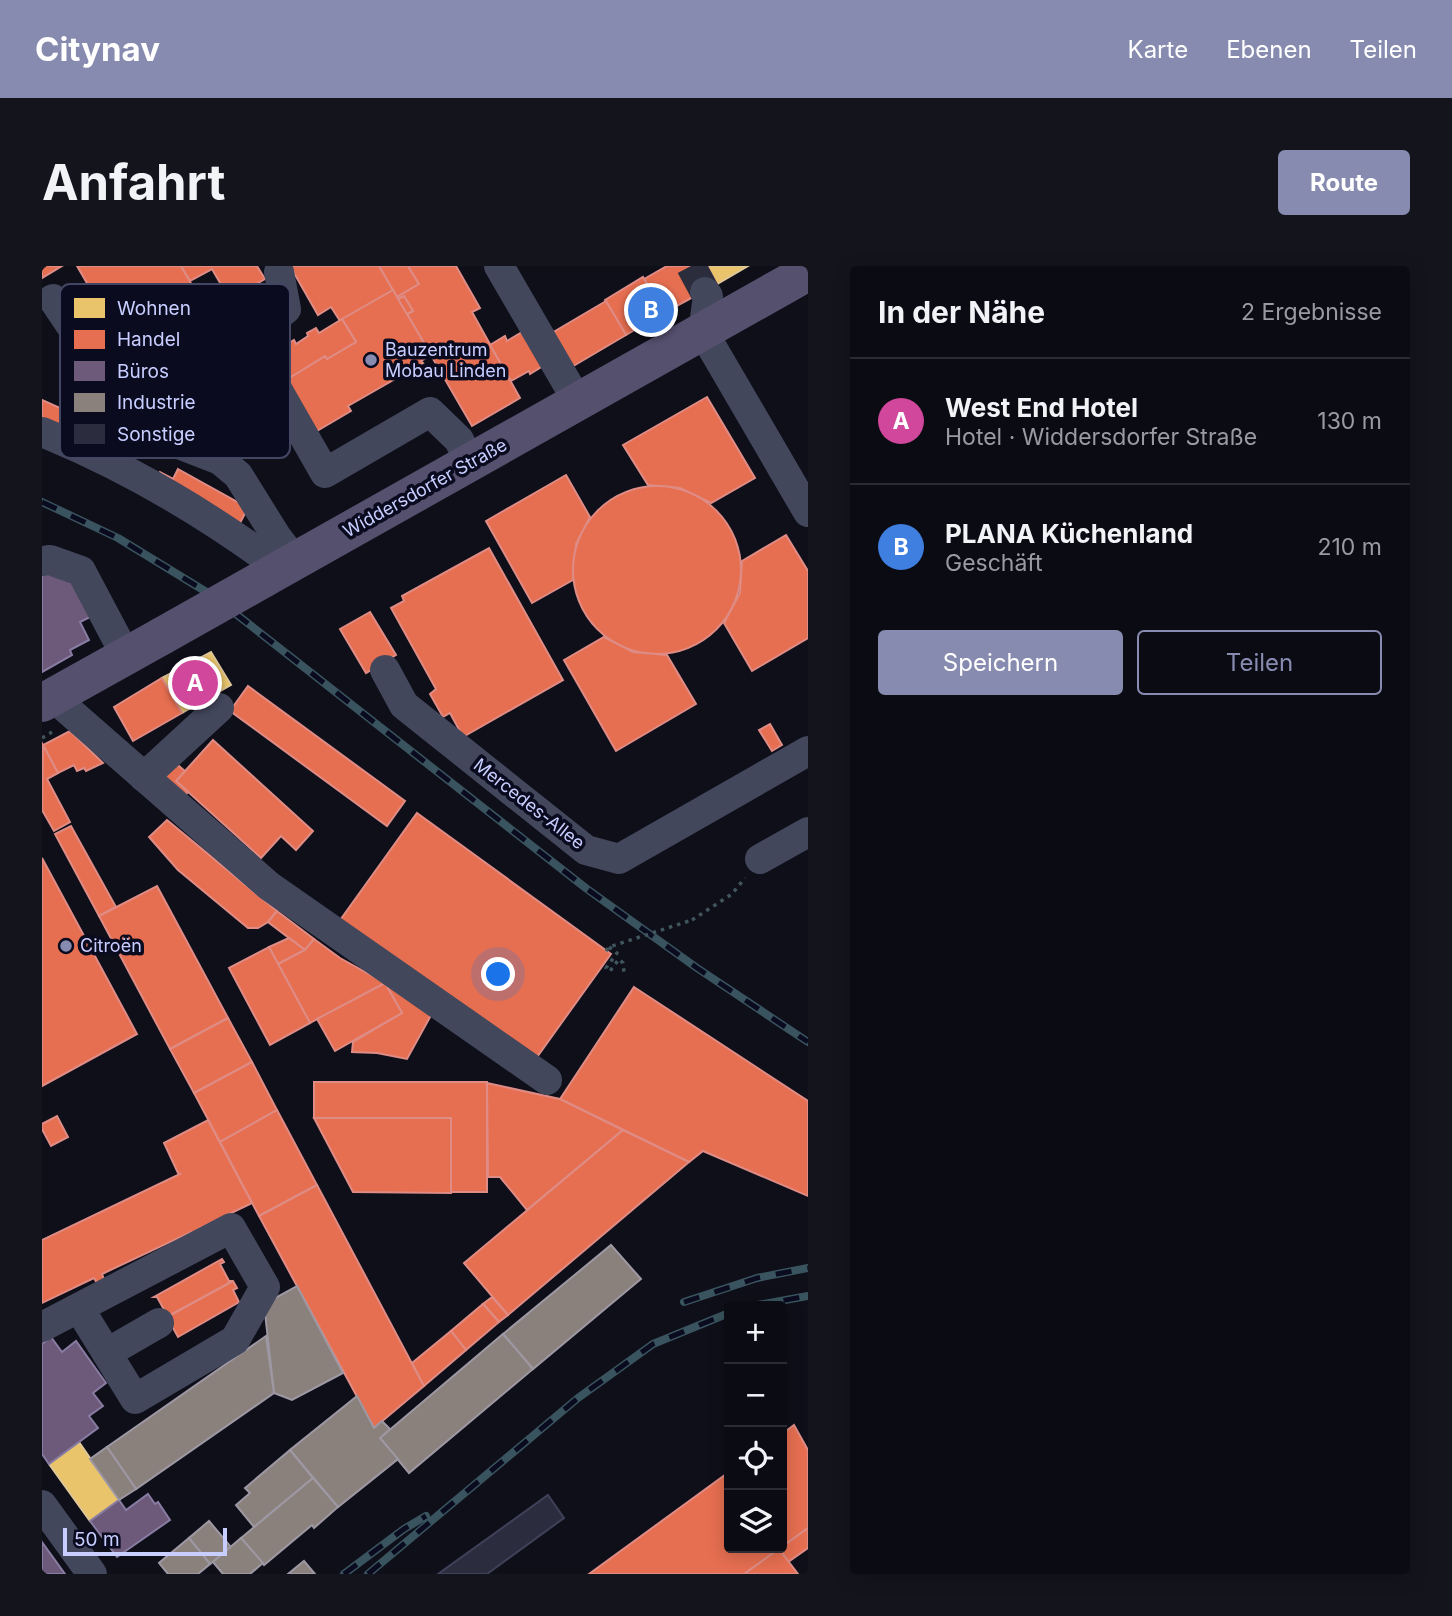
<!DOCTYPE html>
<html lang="de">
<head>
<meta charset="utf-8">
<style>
	:root { --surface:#0b0b14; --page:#14141d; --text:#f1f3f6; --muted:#9a9ba0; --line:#2b2b34; --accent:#878baf }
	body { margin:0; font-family:Inter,sans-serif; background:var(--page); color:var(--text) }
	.controls { position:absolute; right:21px; bottom:21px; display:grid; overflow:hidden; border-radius:7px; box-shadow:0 4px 18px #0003 }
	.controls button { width:63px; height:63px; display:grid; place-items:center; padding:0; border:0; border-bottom:2px solid var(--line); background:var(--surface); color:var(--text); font:35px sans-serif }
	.scale { position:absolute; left:21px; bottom:18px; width:164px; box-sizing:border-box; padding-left:7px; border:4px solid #c8ceff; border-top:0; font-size:19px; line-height:24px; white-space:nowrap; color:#c8ceff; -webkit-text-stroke:5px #0a0b1f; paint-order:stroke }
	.you { position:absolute; left:457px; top:709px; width:24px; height:24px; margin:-18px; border:5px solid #fff; border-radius:50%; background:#1a73e8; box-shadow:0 0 0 10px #1a73e833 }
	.badge { display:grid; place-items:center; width:46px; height:46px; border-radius:50%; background:var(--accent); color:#fff; font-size:23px; font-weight:700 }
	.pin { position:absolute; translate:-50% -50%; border:4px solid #fff; box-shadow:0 2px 7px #0006 }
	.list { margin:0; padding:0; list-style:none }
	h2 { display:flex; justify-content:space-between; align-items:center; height:91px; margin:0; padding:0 28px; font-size:30px }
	h2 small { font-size:23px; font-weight:400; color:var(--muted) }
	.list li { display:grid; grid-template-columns:46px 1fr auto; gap:21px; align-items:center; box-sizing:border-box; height:126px; padding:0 28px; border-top:2px solid var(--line) }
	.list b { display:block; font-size:26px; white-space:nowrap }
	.list p { margin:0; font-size:23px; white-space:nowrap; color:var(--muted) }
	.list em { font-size:23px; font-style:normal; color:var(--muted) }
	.actions { display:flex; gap:14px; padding:21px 28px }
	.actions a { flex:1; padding:16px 0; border:2px solid var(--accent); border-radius:7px; text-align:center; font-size:24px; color:var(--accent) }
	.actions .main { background:var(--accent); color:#fff }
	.icon { flex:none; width:38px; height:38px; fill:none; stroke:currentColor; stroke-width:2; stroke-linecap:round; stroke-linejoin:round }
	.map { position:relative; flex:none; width:766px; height:1308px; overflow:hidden; border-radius:7px }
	header { display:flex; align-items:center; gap:42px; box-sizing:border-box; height:98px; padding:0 35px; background:var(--accent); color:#fff }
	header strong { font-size:33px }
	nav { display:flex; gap:38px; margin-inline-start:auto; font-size:24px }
	.intro { display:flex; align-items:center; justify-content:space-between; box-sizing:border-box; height:168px; padding:0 42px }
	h1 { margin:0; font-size:49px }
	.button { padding:18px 32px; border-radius:7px; background:var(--accent); color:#fff; font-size:24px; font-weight:700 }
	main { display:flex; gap:42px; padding:0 42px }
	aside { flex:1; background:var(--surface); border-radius:7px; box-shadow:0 4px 18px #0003 }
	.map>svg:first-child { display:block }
	.homes { fill:#e9c46a; stroke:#dfc797; stroke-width:2 }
	.shops { fill:#e76f51; stroke:#de8c85; stroke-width:2 }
	.offices { fill:#6d597a; stroke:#887ca2; stroke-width:2 }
	.industry { fill:#8a817c; stroke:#9d98a3; stroke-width:2 }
	.building { fill:#2b2d3e; stroke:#404159; stroke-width:2 }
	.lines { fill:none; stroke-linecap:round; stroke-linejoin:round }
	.minor-tunnel { stroke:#2b2c3c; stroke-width:30; stroke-dasharray:30 15; stroke-linecap:butt }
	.path { stroke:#40555d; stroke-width:3.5; stroke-dasharray:3.5 5; stroke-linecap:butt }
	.minor { stroke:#42475c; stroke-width:30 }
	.major { stroke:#56506f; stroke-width:38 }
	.rail-casing { stroke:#39545e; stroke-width:8 }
	.rail { stroke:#0a0b1f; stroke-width:5; stroke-dasharray:16; stroke-linecap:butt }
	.path-bridge { stroke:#40555d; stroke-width:3.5; stroke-dasharray:3.5 5; stroke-linecap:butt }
	.major-bridge { stroke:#56506f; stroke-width:38 }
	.poi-dot { fill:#878baf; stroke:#0a0b1f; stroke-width:2.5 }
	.labels { text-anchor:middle; stroke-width:7; stroke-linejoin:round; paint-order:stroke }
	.poi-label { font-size:18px; fill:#c8ceff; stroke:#0a0b1f; text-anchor:start }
	.street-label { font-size:18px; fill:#c8ceff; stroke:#0a0b1f }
	.key { fill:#0a0b1f; stroke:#434662; stroke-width:2 }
	.key-label { font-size:19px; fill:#c8ceff }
</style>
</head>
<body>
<header>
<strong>Citynav</strong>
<nav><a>Karte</a><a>Ebenen</a><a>Teilen</a></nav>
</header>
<div class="intro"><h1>Anfahrt</h1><a class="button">Route</a></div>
<main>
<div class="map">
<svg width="766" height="1308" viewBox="0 0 766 1308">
	<rect width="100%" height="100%" fill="#0f0f1a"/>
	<!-- homes -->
	<g class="homes">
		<path d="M665,0H706L675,18Z"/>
		<path d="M169,386L189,419L140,447L120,412Z"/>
		<path d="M37,1176L77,1234L48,1255L7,1198Z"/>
	</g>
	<!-- shops -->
	<g class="shops">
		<path d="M0,0H20L0,12Z"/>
		<path d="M35,0H139L207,118L130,163Z"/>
		<path d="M139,0H215L223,13L188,34L170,3L148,15Z"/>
		<path d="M248,0H337L351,24L298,55L289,41L276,49Z"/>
		<path d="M337,0H366L377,18L355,31Z"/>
		<path d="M366,0H414L438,42L430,46L478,132L430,160L365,48L371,45L362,30L356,33L355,31L377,18Z"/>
		<path d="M625,0H665L675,18L622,47L602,13Z"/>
		<path d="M601,11L622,47L584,69L563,34Z"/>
		<path d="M351,24L389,89L379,95L381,97L306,140L309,145L275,165L244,114L283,90L285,93L314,76L300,53Z"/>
		<path d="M362,30L371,45L365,48L356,33Z"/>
		<path d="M564,35L584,69L528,102L508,68Z"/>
		<path d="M300,53L314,76L285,93L283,90L244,114L226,90L252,74L254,78L266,70L265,67L274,62L277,67Z"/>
		<path d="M480,66L501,100L488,108L487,105L469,115L448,79L463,70L465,75Z"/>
		<path d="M665,131L713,212L669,237L638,222L606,219L581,179Z"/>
		<path d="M0,134L58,160L49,181L0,160Z"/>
		<path d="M136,203L206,242L198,257L115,211L118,206L131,213Z"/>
		<path d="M524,209L548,251L534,278L531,314L490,337L444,255Z"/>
		<circle cx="615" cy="304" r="84"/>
		<path d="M744,269L766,305V372L710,405L682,357L698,327L700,295Z"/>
		<path d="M447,282L521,414L421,471L408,447L401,451L388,428L394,423L349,342L362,335L360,330Z"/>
		<path d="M328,346L354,389L324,407L298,363Z"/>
		<path d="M562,371L591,386L625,389L654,438L574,485L522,394Z"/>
		<path d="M120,412L140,447L91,475L72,441Z"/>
		<path d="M206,420L363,535L345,560L188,445Z"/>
		<path d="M728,458L740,479L730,485L717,464Z"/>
		<path d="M28,465L61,497L44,505L42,502L35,505L32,499L16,507L1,479Z"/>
		<path d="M171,474L271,565L254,584L239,570L219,592L134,515Z"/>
		<path d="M1,479L16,507L5,513L28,556L12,565L0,544Z"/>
		<path d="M131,495L143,505L134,515L146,526L143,529L120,508Z"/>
		<path d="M375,547L569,688L490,798L296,657Z"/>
		<path d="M125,554L235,645L226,656L216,662H206L136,604L107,571Z"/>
		<path d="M29,560L74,641L57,650L13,568Z"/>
		<path d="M0,592L95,768L0,820Z"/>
		<path d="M115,620L186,752L128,783L57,650Z"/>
		<path d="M235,645L272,673L263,684L226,656Z"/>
		<path d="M247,672L263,684L236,698L227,681Z"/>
		<path d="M272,673L298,692L343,717L268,757L236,698L263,684Z"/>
		<path d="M227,681L268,757L228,779L187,702Z"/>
		<path d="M343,717L393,742L365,793L335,787L310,786L311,776L360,747Z"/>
		<path d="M343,717L360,747L293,785L275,753Z"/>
		<path d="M592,721L766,835V930L661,885L647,896L518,833Z"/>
		<path d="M186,752L210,796L152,827L128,783Z"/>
		<path d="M210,796L235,844L178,876L152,827Z"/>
		<path d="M272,816H445V926H409V852H272Z"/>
		<path d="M445,817L518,833L581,864L485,944L458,911H446Z"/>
		<path d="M235,844L275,919L217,950L178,876Z"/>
		<path d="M15,850L26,871L9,880L0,863V858Z"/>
		<path d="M272,852H409V927L311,926Z"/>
		<path d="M166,854L210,937L156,963L152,974L149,966L60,1008L63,1016L56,1019L52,1012L0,1037V974L138,908L136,907L122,877Z"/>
		<path d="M581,864L647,896L466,1049L422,997Z"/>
		<path d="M275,919L382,1120L332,1162L217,950Z"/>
		<path d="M180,993L182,996L178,998L187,1015H191L123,1052L125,1049L115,1031H112Z"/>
		<path d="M191,1015L195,1022L191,1024L197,1036L136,1071L125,1051Z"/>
		<path d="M450,1031L466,1049L457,1056L441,1038Z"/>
		<path d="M441,1038L457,1056L424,1084L409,1065Z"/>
		<path d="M409,1065L424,1084L382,1120L370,1097Z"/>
		<path d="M752,1159L766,1184V1262L740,1281V1168Z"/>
		<path d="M687,1206V1282H739L737,1283L702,1308H547Z"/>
		<path d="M766,1262V1282L746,1296L737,1283Z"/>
		<path d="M737,1283L756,1308H702Z"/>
	</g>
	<!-- offices -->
	<g class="offices">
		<path d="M0,308L26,310L48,351L38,356L47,374L28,384L30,389L0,406Z"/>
		<path d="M9,1071L20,1086L34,1075L64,1117L51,1127L61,1140L47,1150L56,1162L7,1198L0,1188V1078Z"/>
		<path d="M106,1228L113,1238L116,1236L128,1254L75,1291L48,1255L77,1234L84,1244Z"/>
		<path d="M0,1276L23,1308H0Z"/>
	</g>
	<!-- industry -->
	<g class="industry">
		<path d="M569,979L599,1013L491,1103L461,1068Z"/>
		<path d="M255,1020L301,1107L250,1134L232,1127L222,1038Z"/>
		<path d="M461,1068L491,1103L367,1207L338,1172Z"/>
		<path d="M224,1070L232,1127L94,1223L65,1181Z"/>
		<path d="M315,1130L332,1162L340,1155L348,1163L338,1172L356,1193L296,1241L248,1184Z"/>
		<path d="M65,1181L94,1223L77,1234L48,1193Z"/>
		<path d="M248,1184L271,1212L212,1261L194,1239L208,1227L203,1222Z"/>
		<path d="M271,1212L296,1241L272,1262L270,1259L222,1299L199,1272Z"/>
		<path d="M167,1255L189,1281L168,1298L147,1272Z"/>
		<path d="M147,1272L168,1298L156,1308H126L117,1297Z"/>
		<path d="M199,1272L221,1297L208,1308H181L171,1296Z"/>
		<path d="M262,1295L273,1308H246Z"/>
	</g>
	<!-- building -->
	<path class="building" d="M506,1229L522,1252L445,1308H396Z"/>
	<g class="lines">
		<!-- minor-tunnel -->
		<path class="minor-tunnel" d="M649,0L663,26"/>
		<!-- path -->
		<g class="path">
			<path d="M0,472L10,466"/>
			<path d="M650,654L690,628L703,612"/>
			<path d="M567,681L575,687L564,702L568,705L577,693L581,697L582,707"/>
		</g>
		<!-- minor -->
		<g class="minor">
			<path d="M457,0L536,136"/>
			<path d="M237,6L244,43L207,74L283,207L388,146L417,174L428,197"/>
			<path d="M663,26L666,30L661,66L766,246"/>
			<path d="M11,33L46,85L80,113L115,164L129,175L178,194L196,209L234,270L253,295"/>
			<path d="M0,166C86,201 165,248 239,303"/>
			<path d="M0,295L8,294L39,305L84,390"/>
			<path d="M343,404L362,439L544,584L577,593L766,485"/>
			<path d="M11,431L227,620L505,814"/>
			<path d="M102,511L177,442"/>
			<path d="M718,593L766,566"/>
			<path d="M0,1061L189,962L223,1021L193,1074L93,1133L37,1042"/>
			<path d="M65,1087L117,1057"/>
			<path d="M0,1239L50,1308"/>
		</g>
		<!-- major -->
		<g class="major">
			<path d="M221,313L766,6"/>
			<path d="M0,437L120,370"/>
		</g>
		<!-- rail casing -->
		<g class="rail-casing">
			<g id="rail">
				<path d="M0,236L76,272L171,330L545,623L655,702L766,776"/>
				<path d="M642,1036L715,1012L766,1002"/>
				<path d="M710,1040L766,1030"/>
				<path d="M302,1308L362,1263L384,1250"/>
				<path d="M326,1308L536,1132L611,1078L687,1047"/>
			</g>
		</g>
		<!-- rail -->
		<use href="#rail" class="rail"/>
		<!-- path-bridge -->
		<path class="path-bridge" d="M564,685L567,681L650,654"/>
		<!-- major-bridge -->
		<path class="major-bridge" d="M120,370L221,313"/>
	</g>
	<!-- markers -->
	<g class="poi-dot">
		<circle cx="329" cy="94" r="7"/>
		<circle cx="24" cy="680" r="7"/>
	</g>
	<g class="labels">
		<!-- poi labels -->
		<g class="poi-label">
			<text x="343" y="90">Bauzentrum<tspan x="343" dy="21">Mobau Linden</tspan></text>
			<text x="38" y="686">Citroën</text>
		</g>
		<!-- street labels -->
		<g class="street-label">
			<text transform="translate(383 222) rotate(-29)" y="6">Widdersdorfer Straße</text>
			<text transform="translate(487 538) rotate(38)" y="6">Mercedes-Allee</text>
		</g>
	</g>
	<!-- legend -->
	<rect x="18" y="18" width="230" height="174" rx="10" class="key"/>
	<rect x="32" y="32" width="31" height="20" fill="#e9c46a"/>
	<rect x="32" y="64" width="31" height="19" fill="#e76f51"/>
	<rect x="32" y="95" width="31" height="20" fill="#6d597a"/>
	<rect x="32" y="127" width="31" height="19" fill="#8a817c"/>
	<rect x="32" y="158" width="31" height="20" fill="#2b2d3e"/>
	<g class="key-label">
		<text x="75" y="49">Wohnen</text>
		<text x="75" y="80">Handel</text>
		<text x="75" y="112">Büros</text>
		<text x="75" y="143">Industrie</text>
		<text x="75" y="175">Sonstige</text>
	</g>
</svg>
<div class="controls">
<button>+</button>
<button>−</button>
<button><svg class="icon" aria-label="locate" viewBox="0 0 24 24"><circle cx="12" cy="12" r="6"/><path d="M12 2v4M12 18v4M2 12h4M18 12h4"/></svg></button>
<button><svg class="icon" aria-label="layers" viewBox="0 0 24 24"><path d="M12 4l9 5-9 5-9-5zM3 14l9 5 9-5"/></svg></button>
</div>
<div class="scale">50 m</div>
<div class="you"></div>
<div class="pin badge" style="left:153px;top:417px;background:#d1479c">A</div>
<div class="pin badge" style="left:609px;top:44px;background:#3f7fe0">B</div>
</div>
<aside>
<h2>In der Nähe<small>2 Ergebnisse</small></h2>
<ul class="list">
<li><span class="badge" style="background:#d1479c">A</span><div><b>West End Hotel</b><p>Hotel · Widdersdorfer Straße</p></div><em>130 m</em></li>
<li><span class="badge" style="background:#3f7fe0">B</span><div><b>PLANA Küchenland</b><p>Geschäft</p></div><em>210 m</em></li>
</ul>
<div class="actions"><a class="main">Speichern</a><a>Teilen</a></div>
</aside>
</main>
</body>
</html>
